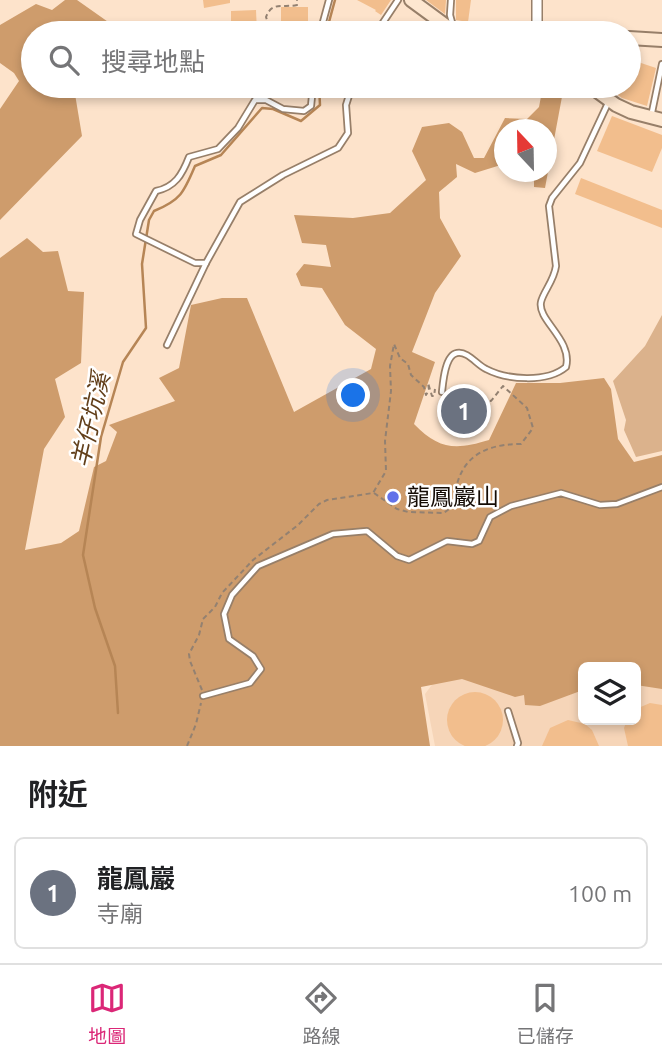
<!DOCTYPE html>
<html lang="zh-TW">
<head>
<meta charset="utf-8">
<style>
	:root { --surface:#fff; --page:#f2f2f2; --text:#202124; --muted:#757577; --line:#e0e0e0; --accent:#db2777 }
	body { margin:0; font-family:Ubuntu,"Noto Sans TC",sans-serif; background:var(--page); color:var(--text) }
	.controls { position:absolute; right:21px; bottom:21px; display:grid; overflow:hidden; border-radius:10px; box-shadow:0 4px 10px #0003 }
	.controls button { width:63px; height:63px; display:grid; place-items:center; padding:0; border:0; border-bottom:2px solid var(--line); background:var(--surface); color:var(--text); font:35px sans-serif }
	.compass { position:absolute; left:494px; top:119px; width:63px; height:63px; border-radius:50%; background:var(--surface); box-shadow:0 4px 10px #0003; rotate:338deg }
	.you { position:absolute; left:354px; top:396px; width:24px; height:24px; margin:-18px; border:5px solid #fff; border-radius:50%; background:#1a73e8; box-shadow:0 0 0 10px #1a73e833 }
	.badge { display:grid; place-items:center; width:46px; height:46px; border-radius:50%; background:var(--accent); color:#fff; font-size:23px; font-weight:700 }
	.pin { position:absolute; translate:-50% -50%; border:4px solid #fff; box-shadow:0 2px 7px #0006 }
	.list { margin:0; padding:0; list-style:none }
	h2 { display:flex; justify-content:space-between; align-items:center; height:91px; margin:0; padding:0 28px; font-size:30px }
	h2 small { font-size:23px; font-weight:400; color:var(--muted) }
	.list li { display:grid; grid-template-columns:46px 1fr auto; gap:21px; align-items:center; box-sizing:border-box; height:112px; margin:0 14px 14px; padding:0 14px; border:2px solid var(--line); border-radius:10px }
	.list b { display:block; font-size:26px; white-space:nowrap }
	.list p { margin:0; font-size:23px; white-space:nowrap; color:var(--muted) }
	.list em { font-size:23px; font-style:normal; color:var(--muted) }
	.icon { flex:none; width:38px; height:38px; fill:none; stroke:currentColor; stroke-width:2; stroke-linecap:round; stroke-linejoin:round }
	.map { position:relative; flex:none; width:662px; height:746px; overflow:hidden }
	.search { position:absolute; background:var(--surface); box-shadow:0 4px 10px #0003; left:21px; right:21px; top:21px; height:77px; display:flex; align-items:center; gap:18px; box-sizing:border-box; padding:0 24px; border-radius:38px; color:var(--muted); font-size:26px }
	.sheet { height:217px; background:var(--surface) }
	nav { display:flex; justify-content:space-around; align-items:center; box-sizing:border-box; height:98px; border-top:2px solid var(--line); background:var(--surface); font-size:19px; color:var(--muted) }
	nav a { display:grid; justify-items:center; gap:4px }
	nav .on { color:var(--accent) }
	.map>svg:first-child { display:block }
	.built { fill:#f6d5b8 }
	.green { fill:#dbb28c }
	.forest { fill:#ce9c6c }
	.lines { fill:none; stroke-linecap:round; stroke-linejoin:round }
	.stream { stroke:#b68555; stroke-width:2.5 }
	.building { fill:#f2be8d }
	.lane-casing { stroke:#977f69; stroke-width:8 }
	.street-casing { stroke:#977f69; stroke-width:12 }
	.secondary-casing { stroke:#977f69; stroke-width:16 }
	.path { stroke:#938171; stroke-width:2; stroke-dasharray:5 3.5; stroke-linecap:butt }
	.lane { stroke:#fff; stroke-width:4.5 }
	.street { stroke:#fff; stroke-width:9 }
	.secondary { stroke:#fee7d0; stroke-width:12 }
	.poi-dot { fill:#6271e9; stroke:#fff; stroke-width:2.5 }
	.labels { text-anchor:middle; stroke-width:5; stroke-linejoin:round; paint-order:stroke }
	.poi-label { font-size:23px; fill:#140b04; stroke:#fff; text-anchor:start }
	.water-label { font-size:24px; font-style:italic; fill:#623f1a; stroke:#fff }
</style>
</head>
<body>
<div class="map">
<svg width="662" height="746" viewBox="0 0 662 746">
	<rect width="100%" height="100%" fill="#fde3cb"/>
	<!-- built -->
	<path class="built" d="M636,676L662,678V746H435L425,694L434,682L442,677L583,680V720H636Z"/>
	<!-- green -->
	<path class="green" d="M662,315V451L636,457L624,430L626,420L613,381L645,346Z"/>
	<!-- forest -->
	<g class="forest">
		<path d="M65,0H77L121,31L164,30L161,33H33V86H78L75,94L82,136L0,220V109L19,81L14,73L0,63V25L36,4L52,10Z"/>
		<path d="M543,86H564L545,188L534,187V172H546V130H504V164L475,173L456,164L457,177L439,192L440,218L461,256L435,293L412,352L435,362L414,424C439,450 456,450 489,440L516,383H560L604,378L611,389L618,439L634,462L662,455V689L636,685V667H583V690L540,706L525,705L524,695L515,697L462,679L421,687L430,746H0V258L27,238L43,252L58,251L68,291L84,292L81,363L55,379L65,417L44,449L25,550L61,543L79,531L94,467L106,461L117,432L109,425L175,401L159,378L179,368L191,305L222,298H247L294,412L371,369L376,349L345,325L322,288L301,286L296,274L304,264L331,267L326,245L302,243L294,215L353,218L390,213L426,180L412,151L422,127L449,123L462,132L474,158H484L505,118L527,119L539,107Z"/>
	</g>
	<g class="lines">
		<!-- stream -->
		<g class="stream">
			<path d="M326,33L335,0"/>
			<path d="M118,713L115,666L95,608L83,555L101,437L123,362L146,328L142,264L149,220L154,211C181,200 184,192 195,166L221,155L262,108L273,109L301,121L320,105L319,86"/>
		</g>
	</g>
	<!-- building -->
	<g class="building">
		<path d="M203,0H230V3L204,8Z"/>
		<path d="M357,0H391L381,15L375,11L376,10Z"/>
		<path d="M426,0H446L445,14Z"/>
		<path d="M456,0H471L468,22L456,20Z"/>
		<rect x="281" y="7" width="27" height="26"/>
		<path d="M256,10L257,33H231V11Z"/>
		<path d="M632,60L656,68L647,106L622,98L615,93L617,86H629V69Z"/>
		<path d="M612,116L662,135V148L652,172L597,151Z"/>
		<path d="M581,178L662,210V228L575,194Z"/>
		<path d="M452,391L484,402L475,430L443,419Z"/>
		<circle cx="475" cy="720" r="28"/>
		<path d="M650,703L662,705V746H628L624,728L627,720H636V709Z"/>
		<path d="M568,720L585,724L592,730L599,746H542L550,728Z"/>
	</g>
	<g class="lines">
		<!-- lane casing -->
		<g class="lane-casing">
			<g id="lane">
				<path d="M451,0L450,15L453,26"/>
				<path d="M320,33L329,0"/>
				<path d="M376,33L398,0"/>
				<path d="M651,117L662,64"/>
				<path d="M206,263H195L136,234L140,220L156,191C175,187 182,175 189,157L218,149L238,128L255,100H266L283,109L304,111L311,106L313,86"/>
				<path d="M167,345L206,263L240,202L283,175L338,148L348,133L346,105L352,86"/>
				<path d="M442,392C443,382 445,355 457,353C468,351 477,365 486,369C507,380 547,383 566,367C573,340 537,320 541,302C543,292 554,281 556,266L549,206L552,198L580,163L609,101"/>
				<path d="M203,696L250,683L261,669L253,656L229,639L224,614L232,595L258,566L333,534L367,531L397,556L409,560L447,541L472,544L479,541L490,517L511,506L561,493L600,505L617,504L662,487"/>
				<path d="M508,711L518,743L517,746"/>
			</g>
		</g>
		<!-- street casing -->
		<g class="street-casing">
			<path id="street" d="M537,0V33"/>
		</g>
		<!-- secondary casing -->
		<g class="secondary-casing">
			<g id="secondary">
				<path d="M411,0L456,33"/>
				<path d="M454,30L527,33"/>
				<path d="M629,38L662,40"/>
				<path d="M590,86L616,105L631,112L662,120"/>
			</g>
		</g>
		<!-- path -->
		<g class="path">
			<path d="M262,33L269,25L266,17C272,1 283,8 297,5V0"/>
			<path d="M374,493L397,509L408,512L444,513L454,505C456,462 478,444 521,444L533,428L527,408L503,386L491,401L449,389"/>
			<path d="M202,690L190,661L189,654L199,635L203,619L215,607L222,593L253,560L298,525L319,504L327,500L373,493L386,471L385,441L391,391L390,366L394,344L400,358L408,364L411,375L424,387L426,395L429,390L428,383L432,396H434L435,389"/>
			<path d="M187,746L196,724L201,703"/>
		</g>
		<!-- lane -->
		<use href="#lane" class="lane"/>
		<!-- street -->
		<use href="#street" class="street"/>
		<!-- secondary -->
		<use href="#secondary" class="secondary"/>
	</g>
	<!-- markers -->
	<circle class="poi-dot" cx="393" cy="497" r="7"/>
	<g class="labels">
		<!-- poi labels -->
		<g class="poi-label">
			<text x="407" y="505">龍鳳巖山</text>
		</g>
		<!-- water labels -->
		<g class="water-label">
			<text transform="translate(91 420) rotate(-77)" y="8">羊仔坑溪</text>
		</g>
	</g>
</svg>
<div class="controls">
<button><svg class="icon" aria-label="layers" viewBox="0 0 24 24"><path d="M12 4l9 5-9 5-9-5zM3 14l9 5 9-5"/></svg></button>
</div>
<svg class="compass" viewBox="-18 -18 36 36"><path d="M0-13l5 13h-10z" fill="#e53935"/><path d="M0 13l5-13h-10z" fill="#757577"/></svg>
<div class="you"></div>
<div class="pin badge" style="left:464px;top:411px;background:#6b7280">1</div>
<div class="search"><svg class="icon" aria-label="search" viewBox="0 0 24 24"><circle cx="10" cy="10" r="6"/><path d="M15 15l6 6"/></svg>搜尋地點</div>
</div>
<section class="sheet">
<h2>附近<small></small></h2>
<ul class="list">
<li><span class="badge" style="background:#6b7280">1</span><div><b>龍鳳巖</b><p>寺廟</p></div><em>100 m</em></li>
</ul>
</section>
<nav>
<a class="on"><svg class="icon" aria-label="map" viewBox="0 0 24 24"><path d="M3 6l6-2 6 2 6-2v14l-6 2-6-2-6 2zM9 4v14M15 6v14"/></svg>地圖</a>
<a><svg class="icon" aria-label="directions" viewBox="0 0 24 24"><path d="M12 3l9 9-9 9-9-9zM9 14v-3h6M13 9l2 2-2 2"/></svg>路線</a>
<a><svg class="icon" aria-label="saved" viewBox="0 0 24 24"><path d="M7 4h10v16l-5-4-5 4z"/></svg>已儲存</a>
</nav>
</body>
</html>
